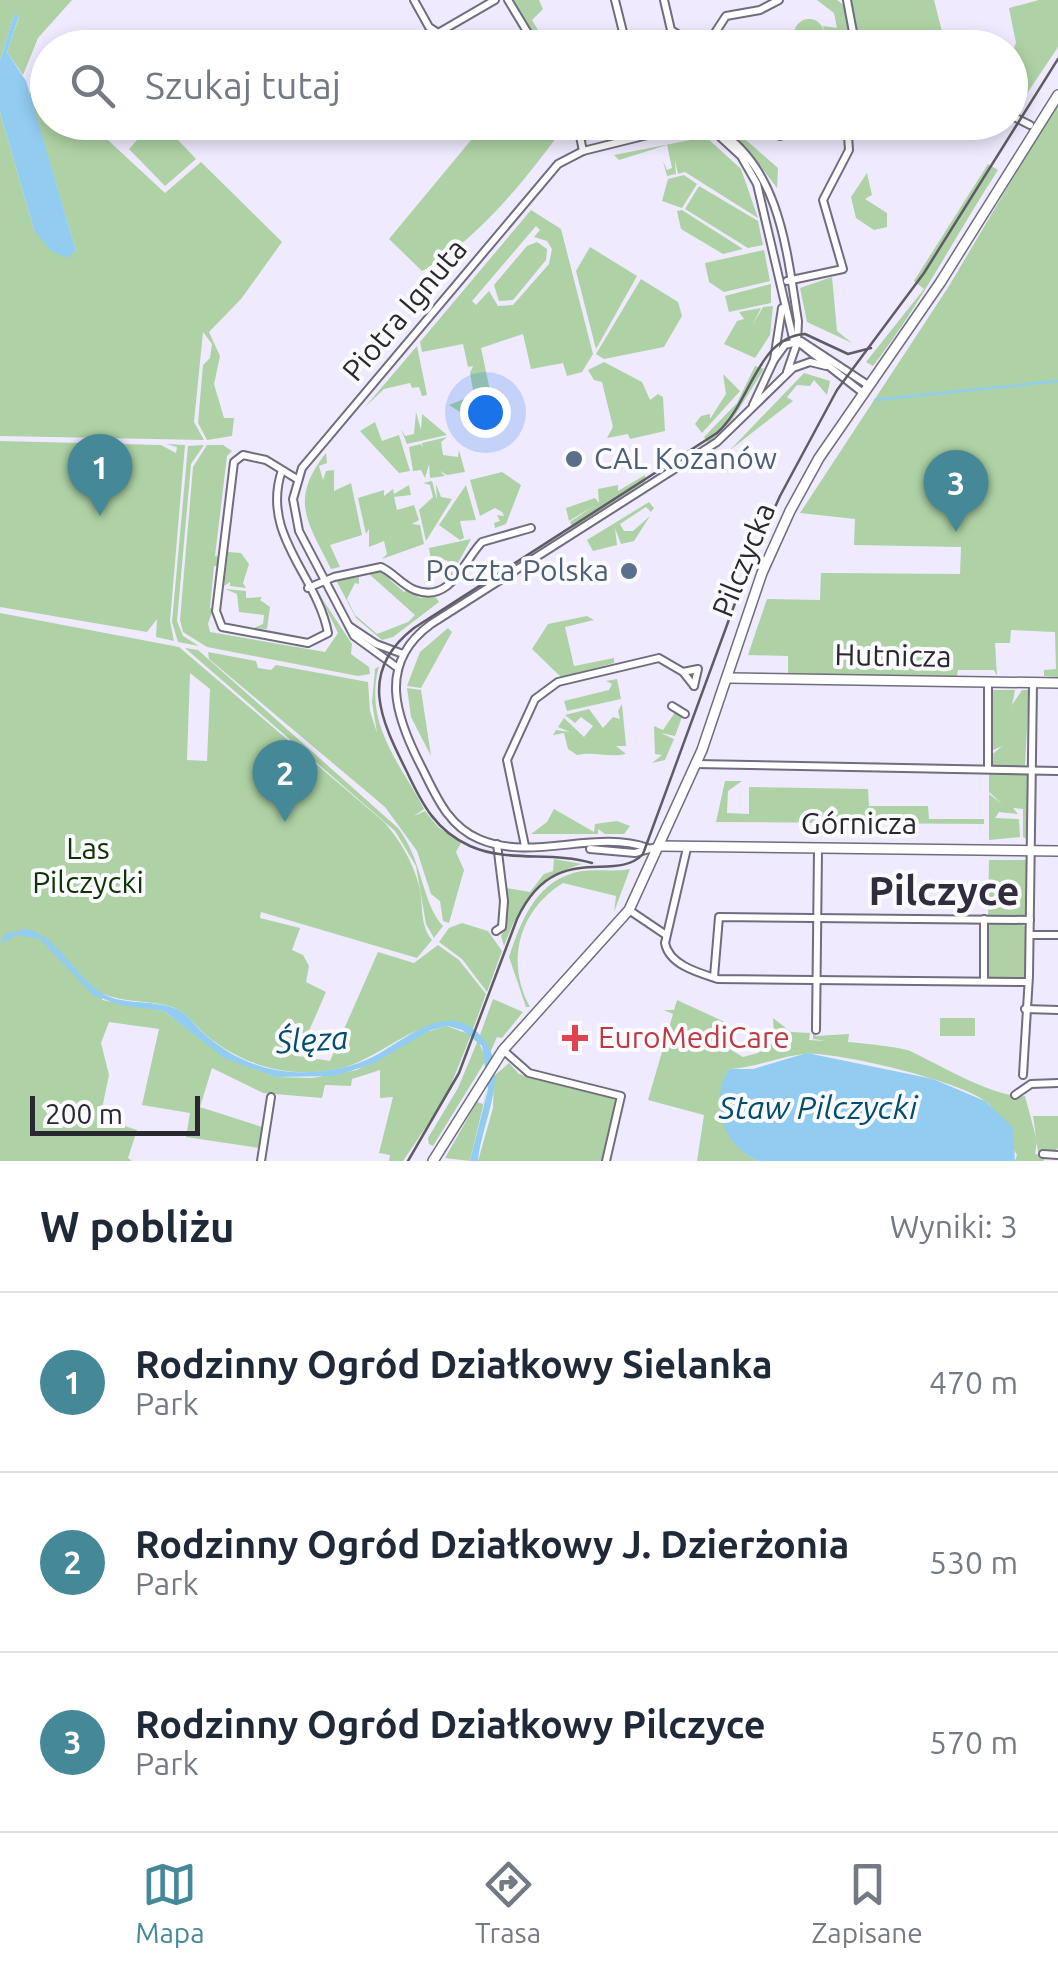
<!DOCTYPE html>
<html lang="pl">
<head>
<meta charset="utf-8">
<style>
	:root { --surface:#fff; --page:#f2f2f3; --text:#1f2937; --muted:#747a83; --line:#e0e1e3; --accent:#458898 }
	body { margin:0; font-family:Ubuntu,sans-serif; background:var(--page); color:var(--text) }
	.scale { position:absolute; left:30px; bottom:25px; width:170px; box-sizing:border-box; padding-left:10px; border:5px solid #29272f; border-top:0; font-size:28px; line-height:35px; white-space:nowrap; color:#29272f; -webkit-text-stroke:8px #fbfafe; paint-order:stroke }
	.you { position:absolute; left:485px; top:412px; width:35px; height:35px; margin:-25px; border:8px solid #fff; border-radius:50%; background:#1a73e8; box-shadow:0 0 0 15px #1a73e833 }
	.badge { display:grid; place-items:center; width:65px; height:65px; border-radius:50%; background:var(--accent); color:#fff; font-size:32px; font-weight:700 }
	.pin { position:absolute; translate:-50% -82px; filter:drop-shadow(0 2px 5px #0008) }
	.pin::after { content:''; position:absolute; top:52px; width:35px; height:30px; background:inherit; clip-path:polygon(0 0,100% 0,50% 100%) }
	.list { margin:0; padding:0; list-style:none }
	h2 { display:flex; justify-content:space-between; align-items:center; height:130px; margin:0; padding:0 40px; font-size:42px }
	h2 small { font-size:32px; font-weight:400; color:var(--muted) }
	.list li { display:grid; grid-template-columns:65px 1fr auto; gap:30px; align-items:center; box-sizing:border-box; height:180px; padding:0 40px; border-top:2px solid var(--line) }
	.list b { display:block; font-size:38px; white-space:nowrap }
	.list p { margin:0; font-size:32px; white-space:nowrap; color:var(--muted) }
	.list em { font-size:32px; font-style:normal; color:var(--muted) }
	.icon { flex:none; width:55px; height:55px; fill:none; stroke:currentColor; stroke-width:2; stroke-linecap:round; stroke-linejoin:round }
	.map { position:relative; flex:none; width:1058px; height:1161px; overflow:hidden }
	.search { position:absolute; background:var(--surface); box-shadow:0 5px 15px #0003; left:30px; right:30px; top:30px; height:110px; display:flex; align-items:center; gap:25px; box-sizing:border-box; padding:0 35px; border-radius:55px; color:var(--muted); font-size:38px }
	.sheet { height:670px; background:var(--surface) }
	nav { display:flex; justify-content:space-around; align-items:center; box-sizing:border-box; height:140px; border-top:2px solid var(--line); background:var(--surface); font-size:28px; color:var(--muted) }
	nav a { display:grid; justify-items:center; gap:5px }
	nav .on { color:var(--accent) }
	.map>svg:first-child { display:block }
	.green { fill:#aed2a5; fill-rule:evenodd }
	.water { fill:#92ccf1 }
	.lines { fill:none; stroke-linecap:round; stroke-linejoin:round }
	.stream { stroke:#92ccf1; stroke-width:2.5 }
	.minor-casing { stroke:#716c7e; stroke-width:10 }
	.tertiary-casing { stroke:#716c7e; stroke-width:12 }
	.minor { stroke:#fff; stroke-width:6 }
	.tertiary { stroke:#fff; stroke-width:9 }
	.tram { stroke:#5f5c67; stroke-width:2.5 }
	.service-dot { fill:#5c6f8a; stroke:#fbfafe; stroke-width:4 }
	.health-dot { fill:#e0444e; stroke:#fbfafe; stroke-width:4 }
	.labels { text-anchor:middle; stroke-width:8; stroke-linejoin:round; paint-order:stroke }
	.street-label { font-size:30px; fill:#29272f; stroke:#fbfafe }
	.service-label { font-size:30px; fill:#4e5e75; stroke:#fbfafe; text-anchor:start }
	.park-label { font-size:30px; fill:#0f3402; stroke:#fbfafe }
	.health-label { font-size:30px; fill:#be3a42; stroke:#fbfafe; text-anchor:start }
	.water-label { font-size:32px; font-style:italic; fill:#004d70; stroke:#fbfafe }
	.district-label { font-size:40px; font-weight:bold; fill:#322d3d; stroke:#fbfafe }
</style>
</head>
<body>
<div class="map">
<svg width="1058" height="1161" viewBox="0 0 1058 1161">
	<rect width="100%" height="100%" fill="#efeafe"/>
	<!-- green -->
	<g class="green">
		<path d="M0,0H72L38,38L23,75L7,52L19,17L14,15L0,61Z"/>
		<path d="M511,0H539L543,9L532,20L548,47H541Z"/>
		<path d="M817,0H837L845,6L852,43H827L823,26L837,28L834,13Z"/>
		<path d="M850,0H934L946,47H937L935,43L918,47H858Z"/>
		<path d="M1039,0H1058V47L1016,110L1011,107V80L1015,75L1010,57L1016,43L1009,8Z"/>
		<circle cx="809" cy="34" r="15"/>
		<path d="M46,87L48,122L83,123L96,129L165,193L201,162L282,242L241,299L209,332L220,356L214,384L224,418H234L232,436L207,440L198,423L203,365L210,358L212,344L203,332L194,422L204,440L0,436V112L34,230L76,251L29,93Z"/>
		<path d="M1058,102V677L1044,676V670L1056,669L1055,632L1011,630L1010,643H995L997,676L994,670H958L957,676L788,674V656L748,655L767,599L820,600L821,573L960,574L961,547L854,545L855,519L800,513L949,286Z"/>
		<path d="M486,122L567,123C530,174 478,241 422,271L389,239Z"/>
		<path d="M120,123H162L196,159L165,186L129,149L138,139Z"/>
		<path d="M591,123V122L665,123L585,141Z"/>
		<path d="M714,123L731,127L778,168L777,188L746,147Z"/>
		<path d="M706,137L741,169L758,218L685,172L678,174L675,160L676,174L667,176L663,161L667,170L672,168L667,145L619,160L614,155Z"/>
		<path d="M988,164L998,170C955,236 921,304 873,366L866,362L924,289L914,281Z"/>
		<path d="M867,173L872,195L865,199L887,213V227L874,230L856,218L851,197Z"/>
		<path d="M684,175L697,184L682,208L662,201L668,179Z"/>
		<path d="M699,186L758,221L763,245L748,248L685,209Z"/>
		<path d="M531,210L561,229L593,354L582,372L567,376L563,363L531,369L523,334L481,348L497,424L484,427L449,405L474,395L470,373L473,366L468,367L463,344L422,352L420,342ZM536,226L540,230L534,237L547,241L552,249L549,264L513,305L498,306L489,291L476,305L472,301Z"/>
		<path d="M682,210L743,249L723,254L681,229L677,211Z"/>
		<path d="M537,242L547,249L546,260L513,300L499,301L494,285L527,246Z"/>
		<path d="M590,247L637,276L596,349L576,271Z"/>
		<path d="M764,250L770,281L724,292L709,282L705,263Z"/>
		<path d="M832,277L837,331L852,343L807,322L800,288Z"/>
		<path d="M641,279L678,302L682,316L664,347L604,359L596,354Z"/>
		<path d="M771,284V303L729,312L725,296Z"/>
		<path d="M773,306L770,335L755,358L724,344L737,321L744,319L739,312L761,308L753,324L763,307Z"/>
		<path d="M417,346L427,395L422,396L419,387L412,388L410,383L384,389L365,407Z"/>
		<path d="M604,362L642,382L650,400L658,394L663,397L665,431L630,439L628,434L607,438L613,427L602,382L594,380L588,370Z"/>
		<path d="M755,366L764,369L732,420L708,444L704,437L737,403Z"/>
		<path d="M804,373L830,381L827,395L814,380L810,386L797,385L787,397L793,401L730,450Z"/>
		<path d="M723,374L740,391L702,433L695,424L701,416L710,414V419L726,394Z"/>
		<path d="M416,412L421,430L422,414L447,435L407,444L401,429L405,436L414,434Z"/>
		<path d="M375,422L382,441L399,435L410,471L399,473L360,431Z"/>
		<path d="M447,437L441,442L443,455L458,457L459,450L465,472L447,475L440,471L445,476L430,478L429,464L425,478L421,470L413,471L409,447L421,444L423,448L422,443Z"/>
		<path d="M0,441L161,445L176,453L177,447L166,444L185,445L170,621L174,641L156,637L157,619L147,632L0,607Z"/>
		<path d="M204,445L191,464L177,621L183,636L199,646L178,642L172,622L188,446Z"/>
		<path d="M207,445H223L232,451L227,456L215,556L220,557L218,566H214L210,608L213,609L208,624L210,632L325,652L338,633L319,594L352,644L351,654L369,667L370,674L358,676L207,647L183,632L180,620L193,467Z"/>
		<path d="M326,453L327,463L319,466L323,480L326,471L334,470V491L351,483L362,535L330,545L340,567L331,569C307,521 289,500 326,453Z"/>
		<path d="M502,472L521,485L506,524L495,528L494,523L500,521L497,515L504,516L498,503L502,512L495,508L480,516L470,480Z"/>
		<path d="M645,475V482L573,528L570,522L595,505L569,521L566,508L595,498L599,503L598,489L618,485V491Z"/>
		<path d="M432,481L437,500L436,484L441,497L452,499L426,541L419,510L433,497L430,485L423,483Z"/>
		<path d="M409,485L411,495L394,497L397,510L414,505L419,520L412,524L420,525L424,544L382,559L387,554L384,541L369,547V529L366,534L358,498L384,490V496L393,489L394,494Z"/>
		<path d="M466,485L476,520L460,521L464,538L460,540L439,525Z"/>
		<path d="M649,502L654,508L651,512L646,507L620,524L624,531H633L650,516L634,541L621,544L615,528L617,545L593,551L587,540Z"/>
		<path d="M471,539L451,576H443L451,574L447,560L432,566L429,548Z"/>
		<path d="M228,552L241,553L249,564L243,583L246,588L230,586V582L224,586Z"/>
		<path d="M379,569L392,576L390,580L404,592L407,589L420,598L435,596L439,602L393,637L382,640L356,618L336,580L359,577V584L355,583L347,599L355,615L377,634L408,622L415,615L368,573Z"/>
		<path d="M225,589L246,591V598L262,597L260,600L270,607L267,629L254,628L263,624L264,615L239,612L237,594Z"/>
		<path d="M0,613L179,647L384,822C400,840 413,862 419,886C424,905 419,924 432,940L417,958L261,912L260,918L300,928L292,950L303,955L309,966L306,982L326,992L298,1056L330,1061L378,952L414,963L438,945L459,960L486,994L473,1029C424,1006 385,1059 338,1069C291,1079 244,1066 207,1036C196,1027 187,1012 172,1007C150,1000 125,1003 103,994L102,1000L164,1011L224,1057L276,1077L312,1078L357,1070L426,1032L447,1026L471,1035L446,1097L403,1161H389L390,1155L379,1153L393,1097L380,1098V1070L352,1079L351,1086L325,1085L322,1098L263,1093L212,1068L200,1107L262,1127L259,1148L186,1137L190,1113L142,1105L159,1029L109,1022L101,1043L109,1075L100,1118L137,1130L128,1158L132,1161H0ZM190,673L210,689L207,761L187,760Z"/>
		<path d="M587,616L594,620L565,627L574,666L614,658V663L561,677L532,649L548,624Z"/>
		<path d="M448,628L452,632L421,688L407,686L420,652Z"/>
		<path d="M185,648L198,650L398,828C422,858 422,904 443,926L434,938L426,924L416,866L395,831Z"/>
		<path d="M208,652L256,661L258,668L271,670L276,665L368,682L370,711L377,733L372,702L375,669L379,666C363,725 401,764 424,809L414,816L425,811L438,827L461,843L456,852L464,870L449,923L443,921L440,901L431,894L417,851L385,807L209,659Z"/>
		<path d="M617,679L621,699L567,711L564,701L609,690L612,684L606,681Z"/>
		<path d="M407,688L421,690L431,756L411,717Z"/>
		<path d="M989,690H1015L1008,726L1012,705L1022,690H1029L1025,766H990L989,757L1002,746L989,752Z"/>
		<path d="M622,704L626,746H616L626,754C607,758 595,751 577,755L568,749L564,733L553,735L556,730L570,732L558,727L564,718L584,737L593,726L581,717L575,723L565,715L589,709L603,728L613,717L620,719L618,711Z"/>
		<path d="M676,711L682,717L675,736L661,733L674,739L665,760L652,763L662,755L655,754L654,726L663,730Z"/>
		<path d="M989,773L1027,775L1028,840L1023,837V809L1013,808L1018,814L999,812L995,818L1019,819L1020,837L989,840V794L1002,804L989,792Z"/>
		<path d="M725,781H742L728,791L727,813L749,814V787L868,789L869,806H928L929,819H984V824L716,822Z"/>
		<path d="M554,809L594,832L595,824L617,821L630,826L624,834H605L598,829V834H531L547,822Z"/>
		<path d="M554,859L582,864C536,877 520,904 504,946L501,936L505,929L506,888L530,892L544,874L553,871Z"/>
		<path d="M989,860H1027L1026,913L1023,916L988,915Z"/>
		<path d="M630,869L614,912L616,896L563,883C519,910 505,962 530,1007H526L509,957C522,918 537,879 582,871C598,869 615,872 630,869Z"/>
		<path d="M985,922L1020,923L1027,928L1024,977L986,978Z"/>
		<path d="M462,923L488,931L502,951L487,992L462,959L439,942L449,928Z"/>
		<path d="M493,999L523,1012L502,1038L497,1037L490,1053L480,1035Z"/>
		<path d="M677,1000L727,1023L726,1047L743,1057L758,1053L774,1035L773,1018L791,1032L810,1033L809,1040L826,1041L813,1039V1032L816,1036L849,1034L848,1042C861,1043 900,1047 910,1051C938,1064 996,1099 1025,1096L1037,1141L1035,1154L1048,1156L1043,1161H1015L1017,1155C1008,1140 998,1110 985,1101C959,1081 836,1051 804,1054C777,1057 755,1068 729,1069C711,1102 724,1147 759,1161H697L704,1115L648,1100L673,1014L664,1010H674Z"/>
		<rect x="940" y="1018" width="35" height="18"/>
		<path d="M478,1040L486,1060L433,1146L429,1144L428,1138L458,1088Z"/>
		<path d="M509,1063L519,1074L616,1099L604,1161H478L493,1108L494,1076Z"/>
		<path d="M488,1085L470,1161L445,1158L477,1102L483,1104Z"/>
		<path d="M1033,1116H1058V1148L1053,1153L1038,1152Z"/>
	</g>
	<!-- water -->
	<g class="water">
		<path d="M14,15L19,16L7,52L26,81L76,251L66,258L50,250L34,230L0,112V61Z"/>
		<path d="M26,929C56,934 74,975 100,992C121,1006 150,999 174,1008C186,1012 193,1023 202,1032C223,1051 248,1065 276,1070C305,1075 338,1072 366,1060C397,1048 441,1000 476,1031C516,1066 481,1121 478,1161H470L488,1089L482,1046L462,1030L448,1026L431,1030L372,1064L335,1076L276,1077L224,1058L164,1011L120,1005L93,995L40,939L17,935L0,944L5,934Z"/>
		<path d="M807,1053L933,1079L985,1101L1013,1128L1015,1161H759C724,1147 708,1104 729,1069H753Z"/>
	</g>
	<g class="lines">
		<!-- stream -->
		<path class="stream" d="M875,400L1058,381"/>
		<!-- minor casing -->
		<g class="minor-casing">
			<g id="minor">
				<path d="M414,0L429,27L438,33L495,0"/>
				<path d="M508,0L537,48"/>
				<path d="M615,0L627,48"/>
				<path d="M664,0L671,30L700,48"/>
				<path d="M847,0L856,48"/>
				<path d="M705,48L726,16L760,10L779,0"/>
				<path d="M1010,115L1030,125"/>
				<path d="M577,122L583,151"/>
				<path d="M704,122L741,156L757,184L793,338L863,393"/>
				<path d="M750,122L780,136L811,122"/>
				<path d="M718,130C781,170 787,254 798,321L797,343L787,372"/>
				<path d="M787,281L843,269L823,200L849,150L847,122"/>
				<path d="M774,360L785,345L801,341L868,385"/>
				<path d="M753,405L774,360L782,308"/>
				<path d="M282,470C260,535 317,575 328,633L308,643L222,627L216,611L234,462L243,455L266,460L297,479"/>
				<path d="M308,588L334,577L381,567C394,573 402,585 415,590C451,604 464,560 482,542L531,528"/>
				<path d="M349,626L376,644L403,654"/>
				<path d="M398,668L354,636L299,531L293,499L302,468L558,164L583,151L700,122"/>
				<path d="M683,672L698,669L694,686"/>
				<path d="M672,706L685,714"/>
				<path d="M696,764L1058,771"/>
				<path d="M988,769V683"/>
				<path d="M525,846L507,760L535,699L558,682L659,658L683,672L694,686"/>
				<path d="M648,848C596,829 532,862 479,839C448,826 436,796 422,768C396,718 376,664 431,624L717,442L793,368L810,362L826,366"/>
				<path d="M687,848L665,943C669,965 699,973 718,979L1026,982"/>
				<path d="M590,849L635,853L660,846"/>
				<path d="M629,910L666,935"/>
				<path d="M984,919V981"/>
				<path d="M496,931L502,927L504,901L497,844"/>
				<path d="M1030,935H1058"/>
				<path d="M714,977L719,917L1030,920"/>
				<path d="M1025,1009L1058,1010"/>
				<path d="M816,1030L818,849"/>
				<path d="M503,1050L529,1073L621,1096L606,1161"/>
				<path d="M1023,1075L1029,976L1033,683"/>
				<path d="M1015,1095L1031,1084L1058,1083"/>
				<path d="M1043,1154L1058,1155"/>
				<path d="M261,1161L271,1097"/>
			</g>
		</g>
		<!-- tertiary casing -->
		<g class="tertiary-casing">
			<g id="tertiary">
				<path d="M728,678L1058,683"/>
				<path d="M660,846L1058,851"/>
				<path d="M433,1161L503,1050L629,910L702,750L762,573L790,511L819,458L940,283L1058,95"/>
			</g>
		</g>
		<!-- minor -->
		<use href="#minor" class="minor"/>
		<!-- tertiary -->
		<use href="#tertiary" class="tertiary"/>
		<!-- tram -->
		<g class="tram">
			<path d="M592,863C552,851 508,863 470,846C436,831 422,804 407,772C381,720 357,672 414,628L717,433C751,403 757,337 805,334L848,354L871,348"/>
			<path d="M408,1161L459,1073L517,919C555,838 614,885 643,854L749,565L780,496L837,390L924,273L1058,59"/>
		</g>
	</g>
	<!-- markers -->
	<g class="service-dot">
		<circle cx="574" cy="459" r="10"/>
		<circle cx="629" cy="571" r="10"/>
	</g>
	<path class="health-dot" d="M570 1023h10v10h10v10h-10v10h-10v-10h-10v-10h10z"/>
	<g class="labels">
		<!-- street labels -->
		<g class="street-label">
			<text transform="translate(405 310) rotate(-50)" y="10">Piotra Ignuta</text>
			<text transform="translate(744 560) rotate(-68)" y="10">Pilczycka</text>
			<text transform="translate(893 656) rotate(1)" y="10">Hutnicza</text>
			<text x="859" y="834">Górnicza</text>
		</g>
		<!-- service labels -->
		<g class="service-label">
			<text x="594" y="469">CAL Kozanów</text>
			<text x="609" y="581" text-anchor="end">Poczta Polska</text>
		</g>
		<!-- park labels -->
		<g class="park-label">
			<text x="88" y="859">Las<tspan x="88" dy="34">Pilczycki</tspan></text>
		</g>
		<!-- health labels -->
		<g class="health-label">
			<text x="598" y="1048">EuroMediCare</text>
		</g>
		<!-- water labels -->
		<g class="water-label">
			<text transform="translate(312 1040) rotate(-4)" y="11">Ślęza</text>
			<text x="818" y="1119">Staw Pilczycki</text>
		</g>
		<!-- district labels -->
		<g class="district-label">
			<text x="944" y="905">Pilczyce</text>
		</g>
	</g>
</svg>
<div class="scale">200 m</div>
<div class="you"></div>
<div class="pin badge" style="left:100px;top:516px">1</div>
<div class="pin badge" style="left:285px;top:822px">2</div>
<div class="pin badge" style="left:956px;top:532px">3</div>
<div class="search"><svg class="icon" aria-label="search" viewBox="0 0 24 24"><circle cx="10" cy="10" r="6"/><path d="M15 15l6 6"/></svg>Szukaj tutaj</div>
</div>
<section class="sheet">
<h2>W pobliżu<small>Wyniki: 3</small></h2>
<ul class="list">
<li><span class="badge">1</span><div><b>Rodzinny Ogród Działkowy Sielanka</b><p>Park</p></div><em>470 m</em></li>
<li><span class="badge">2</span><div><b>Rodzinny Ogród Działkowy J. Dzierżonia</b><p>Park</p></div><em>530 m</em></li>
<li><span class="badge">3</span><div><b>Rodzinny Ogród Działkowy Pilczyce</b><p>Park</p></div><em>570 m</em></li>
</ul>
</section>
<nav>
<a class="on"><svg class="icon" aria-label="map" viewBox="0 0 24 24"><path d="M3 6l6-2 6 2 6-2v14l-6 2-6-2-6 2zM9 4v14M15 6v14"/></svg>Mapa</a>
<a><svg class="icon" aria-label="directions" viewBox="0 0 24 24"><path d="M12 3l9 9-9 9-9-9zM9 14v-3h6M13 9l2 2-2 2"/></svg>Trasa</a>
<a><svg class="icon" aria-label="saved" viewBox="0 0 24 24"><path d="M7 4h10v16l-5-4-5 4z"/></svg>Zapisane</a>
</nav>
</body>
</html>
